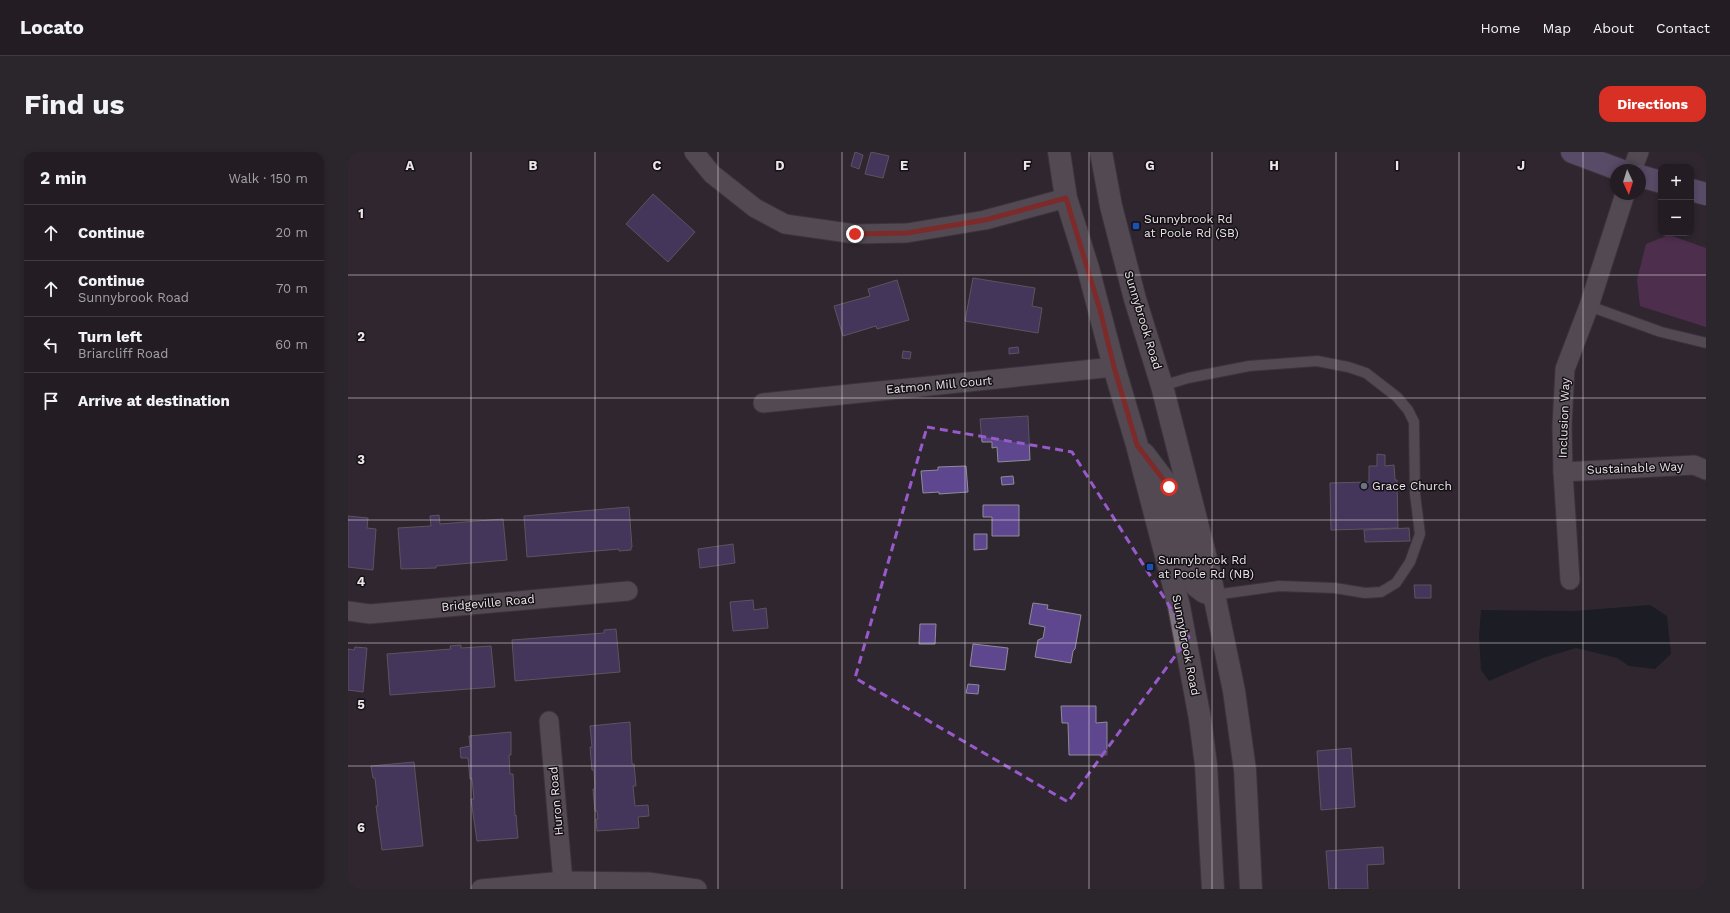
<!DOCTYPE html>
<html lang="en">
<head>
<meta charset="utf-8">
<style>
	:root { --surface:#231d23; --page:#2b262b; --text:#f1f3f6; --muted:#a3a2a6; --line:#403b41; --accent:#d93025 }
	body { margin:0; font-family:"Work Sans",sans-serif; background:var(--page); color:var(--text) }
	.controls { position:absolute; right:12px; top:12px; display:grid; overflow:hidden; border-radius:8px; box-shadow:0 2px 6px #0003 }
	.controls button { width:36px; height:36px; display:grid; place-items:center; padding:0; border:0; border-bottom:1px solid var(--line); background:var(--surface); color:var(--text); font:20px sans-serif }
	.compass { position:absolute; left:1262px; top:12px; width:36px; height:36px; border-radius:50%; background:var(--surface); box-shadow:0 2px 6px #0003; rotate:176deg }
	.stop { position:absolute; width:12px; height:12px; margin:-9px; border:3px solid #d93025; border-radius:50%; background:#fff }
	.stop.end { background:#d93025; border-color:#fff; box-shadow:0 1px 4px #0008 }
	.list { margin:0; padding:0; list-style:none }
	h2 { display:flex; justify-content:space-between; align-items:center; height:52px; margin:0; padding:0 16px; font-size:17px }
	h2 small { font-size:13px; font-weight:400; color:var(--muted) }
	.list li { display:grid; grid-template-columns:26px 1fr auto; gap:12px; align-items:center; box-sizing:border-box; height:56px; padding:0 16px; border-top:1px solid var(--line) }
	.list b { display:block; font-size:15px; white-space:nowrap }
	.list p { margin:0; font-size:13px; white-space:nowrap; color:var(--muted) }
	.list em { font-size:13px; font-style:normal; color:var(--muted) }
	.icon { flex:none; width:22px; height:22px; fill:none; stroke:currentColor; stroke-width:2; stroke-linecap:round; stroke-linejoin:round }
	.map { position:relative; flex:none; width:1358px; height:737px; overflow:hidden; border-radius:12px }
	header { display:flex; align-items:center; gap:24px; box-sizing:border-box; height:56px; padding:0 20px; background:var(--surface); border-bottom:1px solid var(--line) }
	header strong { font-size:19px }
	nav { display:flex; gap:22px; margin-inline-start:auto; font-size:14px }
	.intro { display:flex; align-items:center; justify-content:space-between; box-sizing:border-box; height:96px; padding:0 24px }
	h1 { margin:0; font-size:28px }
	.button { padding:10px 18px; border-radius:12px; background:var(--accent); color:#fff; font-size:14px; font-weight:700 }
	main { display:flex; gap:24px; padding:0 24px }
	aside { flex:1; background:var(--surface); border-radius:12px; box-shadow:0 2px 6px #0003 }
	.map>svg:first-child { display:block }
	.forest { fill:#743972 }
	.water { fill:#051118 }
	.building { fill:#5e478e; stroke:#8f8c98 }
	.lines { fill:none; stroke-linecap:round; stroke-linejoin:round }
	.service-casing { stroke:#4a434a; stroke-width:12 }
	.minor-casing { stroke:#4a434a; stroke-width:21 }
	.secondary-casing { stroke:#4a434a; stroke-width:24 }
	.primary-casing { stroke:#4a434a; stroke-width:24 }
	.service { stroke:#7d737c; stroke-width:10 }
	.minor { stroke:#7d737c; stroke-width:19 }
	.secondary { stroke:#7d737c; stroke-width:22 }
	.primary { stroke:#8b79aa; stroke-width:22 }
	.route { stroke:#d93025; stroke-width:5 }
	.marked { fill:none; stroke:#975aca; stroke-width:3; stroke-dasharray:8 5; stroke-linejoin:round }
	.grid { fill:none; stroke:#ebe5ea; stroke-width:1; stroke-opacity:0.55 }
	.transit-dot { fill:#1a4fb4; stroke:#151115; stroke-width:1.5 }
	.worship-dot { fill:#6b7280; stroke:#151115; stroke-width:1.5 }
	.labels { text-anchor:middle; stroke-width:3; stroke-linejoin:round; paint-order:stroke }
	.poi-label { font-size:12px; fill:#ebe5ea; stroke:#151115; text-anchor:start }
	.street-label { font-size:12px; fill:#ebe5ea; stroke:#151115 }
	.grid-label { font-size:13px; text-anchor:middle; font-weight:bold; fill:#ebe5ea; stroke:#151115; stroke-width:3; stroke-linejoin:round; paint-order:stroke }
</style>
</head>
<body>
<header>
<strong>Locato</strong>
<nav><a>Home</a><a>Map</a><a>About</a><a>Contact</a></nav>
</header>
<div class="intro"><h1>Find us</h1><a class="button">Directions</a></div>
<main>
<aside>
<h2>2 min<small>Walk · 150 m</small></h2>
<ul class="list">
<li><svg class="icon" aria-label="ahead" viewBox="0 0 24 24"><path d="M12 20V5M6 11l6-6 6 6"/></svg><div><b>Continue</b></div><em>20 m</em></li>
<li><svg class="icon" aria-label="ahead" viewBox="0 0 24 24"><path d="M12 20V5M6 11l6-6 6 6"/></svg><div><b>Continue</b><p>Sunnybrook Road</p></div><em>70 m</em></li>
<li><svg class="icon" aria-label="left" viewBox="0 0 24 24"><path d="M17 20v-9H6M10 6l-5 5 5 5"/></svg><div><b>Turn left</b><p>Briarcliff Road</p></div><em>60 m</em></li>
<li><svg class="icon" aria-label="arrive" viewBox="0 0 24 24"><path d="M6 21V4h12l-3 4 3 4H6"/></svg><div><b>Arrive at destination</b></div></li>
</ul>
</aside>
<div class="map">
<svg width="1358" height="737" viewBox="0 0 1358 737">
	<rect width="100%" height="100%" fill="#2f272f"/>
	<!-- forest -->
	<path class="forest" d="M1321,83L1358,96V175L1292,154L1289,128L1298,92Z"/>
	<!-- water -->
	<path class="water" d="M1302,453L1319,464L1323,502L1307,517L1281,514L1269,506L1228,496L1195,506L1141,529L1133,518L1131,485L1133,458L1226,459Z"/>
	<!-- building -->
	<g class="building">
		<path d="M507,0L515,3L511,17L503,14Z"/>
		<path d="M523,0L541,4L535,26L517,22Z"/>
		<path d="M305,42L347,80L320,110L278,72Z"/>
		<path d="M625,126L687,136L684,154L694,156L690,181L617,169Z"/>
		<path d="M549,128L561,168L529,177L528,174L495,184L486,154L522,144L520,137Z"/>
		<path d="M670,195L671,201L661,202V196Z"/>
		<path d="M555,199L563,200L562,207L554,206Z"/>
		<path d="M680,264L682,308L650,310L649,295L644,296V290H634L632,267Z"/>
		<path d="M1029,302L1037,303V314L1046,313L1047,328H1049L1050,376L983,378L982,331L1021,330V314H1029Z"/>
		<path d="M618,314L620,340L591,342V340L575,341L573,319L590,318V315Z"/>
		<path d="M665,324L666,332L654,333L653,325Z"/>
		<path d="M635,353H671V384H644V365H635Z"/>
		<path d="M281,355L284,395H283V398L271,399V397L179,405L176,364Z"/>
		<path d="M91,363L92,372L155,367L159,408L88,414V416L53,417L50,376L83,374L82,364Z"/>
		<path d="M0,364L20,366L19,376L28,377L25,418L0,415Z"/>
		<path d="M1061,376L1062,389L1017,390L1016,378Z"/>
		<path d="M626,382H639V397L626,398Z"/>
		<path d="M385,392L387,411L352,416L350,397Z"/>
		<path d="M1066,433H1083V446H1067Z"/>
		<path d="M405,448L406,458L418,456L420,476L385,479L382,450Z"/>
		<path d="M685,451L700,453L699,457L733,463L727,497L725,499L723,511L687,505L690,488L695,486L697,475L681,472Z"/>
		<path d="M572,472H588L587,492H571Z"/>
		<path d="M268,477L272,520L167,529L164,488L256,481V478Z"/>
		<path d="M625,492L660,496L657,518L622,514Z"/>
		<path d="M113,493V496L143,494L147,535L42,543L39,502L103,497L102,494Z"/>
		<path d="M7,495L19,496L15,540L0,538V497L6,498Z"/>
		<path d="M620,532L631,533L630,542L618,541Z"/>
		<path d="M713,554H748V571L759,570V603H721L720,571H714Z"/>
		<path d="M282,570L284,612H286L288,634H285L287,654L300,653L301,664L290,665L291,676L249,679L248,667H250L249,659H247L245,637H247L246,618H244L242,595H244L242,574Z"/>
		<path d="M163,580V603H161L162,622H165L167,664L168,663L170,686L129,689L123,647H126L124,627H122L120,606H113L112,596L122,594L121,584Z"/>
		<path d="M1003,596L1007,655L973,658L969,599Z"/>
		<path d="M66,610L75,694L34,698L28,654H30L27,626H25L23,614Z"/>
		<path d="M1035,695L1036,712L1019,713L1020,737H981L978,699Z"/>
	</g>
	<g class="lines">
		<!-- service casing -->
		<g class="service-casing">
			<g id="service">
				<path d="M1241,154L1313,180L1358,191"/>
				<path d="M814,234L840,226L901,214L969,209L1000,215L1018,221L1049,245L1060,258L1066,270L1067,342L1072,382L1062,410L1048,431L1033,440L1017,441L987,436L931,434L866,443"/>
			</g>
		</g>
		<!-- minor casing -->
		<g class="minor-casing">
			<g id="minor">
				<path d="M346,0L364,22L407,56L437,72L507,82L559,81L637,68L718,46"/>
				<path d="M1284,18L1291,0"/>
				<path d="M415,251L766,215"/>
				<path d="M1215,320L1346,313L1358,318"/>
				<path d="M1222,428L1215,320L1214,274L1217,217L1241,154L1277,42"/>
				<path d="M0,459L22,462L280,439"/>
				<path d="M201,569L215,729"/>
				<path d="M133,737L215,729L300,730L349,737"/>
			</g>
		</g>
		<!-- secondary casing -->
		<g class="secondary-casing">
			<g id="secondary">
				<path d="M711,0L718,46L740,116L766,215L789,293L831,454L852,567L858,613L865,737"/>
				<path d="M753,0L763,54L787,147L814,234L860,414L873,476L886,539L897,618L903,737"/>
				<path d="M796,302L821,335L834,388L848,434L856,440L866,443"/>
			</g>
		</g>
		<!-- primary casing -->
		<g class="primary-casing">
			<g id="primary">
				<path d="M1224,0L1272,18"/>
				<path d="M1292,24L1313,30"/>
				<path d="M1343,38L1358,42"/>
			</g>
		</g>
		<!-- service -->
		<use href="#service" class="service"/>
		<!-- minor -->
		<use href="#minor" class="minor"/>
		<!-- secondary -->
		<use href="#secondary" class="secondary"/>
		<!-- primary -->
		<use href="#primary" class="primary"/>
	</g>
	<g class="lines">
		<!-- route -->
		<path class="route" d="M507,82L559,81L637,68L718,46L752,158L766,215L789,293L821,335"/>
	</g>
	<!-- marked area -->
	<path d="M0 0H1358V737H0ZM579,275L724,300L841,485L720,650L507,526Z" fill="#2f272f" fill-opacity=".55" fill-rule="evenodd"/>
	<path class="marked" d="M579,275L724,300L841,485L720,650L507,526Z"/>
	<!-- grid -->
	<path class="grid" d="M123,0V737M247,0V737M370,0V737M494,0V737M617,0V737M741,0V737M864,0V737M988,0V737M1111,0V737M1235,0V737M0,123H1358M0,246H1358M0,368H1358M0,491H1358M0,614H1358"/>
	<!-- markers -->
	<g class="transit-dot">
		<rect x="784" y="70" width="8" height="8" rx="2"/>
		<rect x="798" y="411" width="8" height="8" rx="2"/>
	</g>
	<circle class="worship-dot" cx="1016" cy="334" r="4"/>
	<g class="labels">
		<!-- poi labels -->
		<g class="poi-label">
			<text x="796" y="71">Sunnybrook Rd<tspan x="796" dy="14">at Poole Rd (SB)</tspan></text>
			<text x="1024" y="338">Grace Church</text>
			<text x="810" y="412">Sunnybrook Rd<tspan x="810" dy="14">at Poole Rd (NB)</tspan></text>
		</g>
		<!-- street labels -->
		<g class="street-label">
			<text transform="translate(795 168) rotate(73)" y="4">Sunnybrook Road</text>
			<text transform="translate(591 233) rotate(-5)" y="4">Eatmon Mill Court</text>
			<text transform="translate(1216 266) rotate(-88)" y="4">Inclusion Way</text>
			<text transform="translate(1287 316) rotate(-2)" y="4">Sustainable Way</text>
			<text transform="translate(140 451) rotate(-5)" y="4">Bridgeville Road</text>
			<text transform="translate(838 493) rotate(79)" y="4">Sunnybrook Road</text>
			<text transform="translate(208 649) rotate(-95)" y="4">Huron Road</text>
		</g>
	</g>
	<g class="grid-label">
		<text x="62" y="18">A</text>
		<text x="185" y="18">B</text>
		<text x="309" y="18">C</text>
		<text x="432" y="18">D</text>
		<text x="556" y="18">E</text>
		<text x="679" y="18">F</text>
		<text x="802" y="18">G</text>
		<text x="926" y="18">H</text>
		<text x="1049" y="18">I</text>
		<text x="1173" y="18">J</text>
		<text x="13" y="66">1</text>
		<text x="13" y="189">2</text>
		<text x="13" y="312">3</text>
		<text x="13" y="434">4</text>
		<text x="13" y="557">5</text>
		<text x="13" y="680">6</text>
	</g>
</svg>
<div class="controls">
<button>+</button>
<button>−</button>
</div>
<svg class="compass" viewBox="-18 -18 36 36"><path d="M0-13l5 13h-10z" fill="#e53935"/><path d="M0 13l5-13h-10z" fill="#a3a2a6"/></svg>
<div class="stop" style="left:821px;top:335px"></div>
<div class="stop end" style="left:507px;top:82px"></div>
</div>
</main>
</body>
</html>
